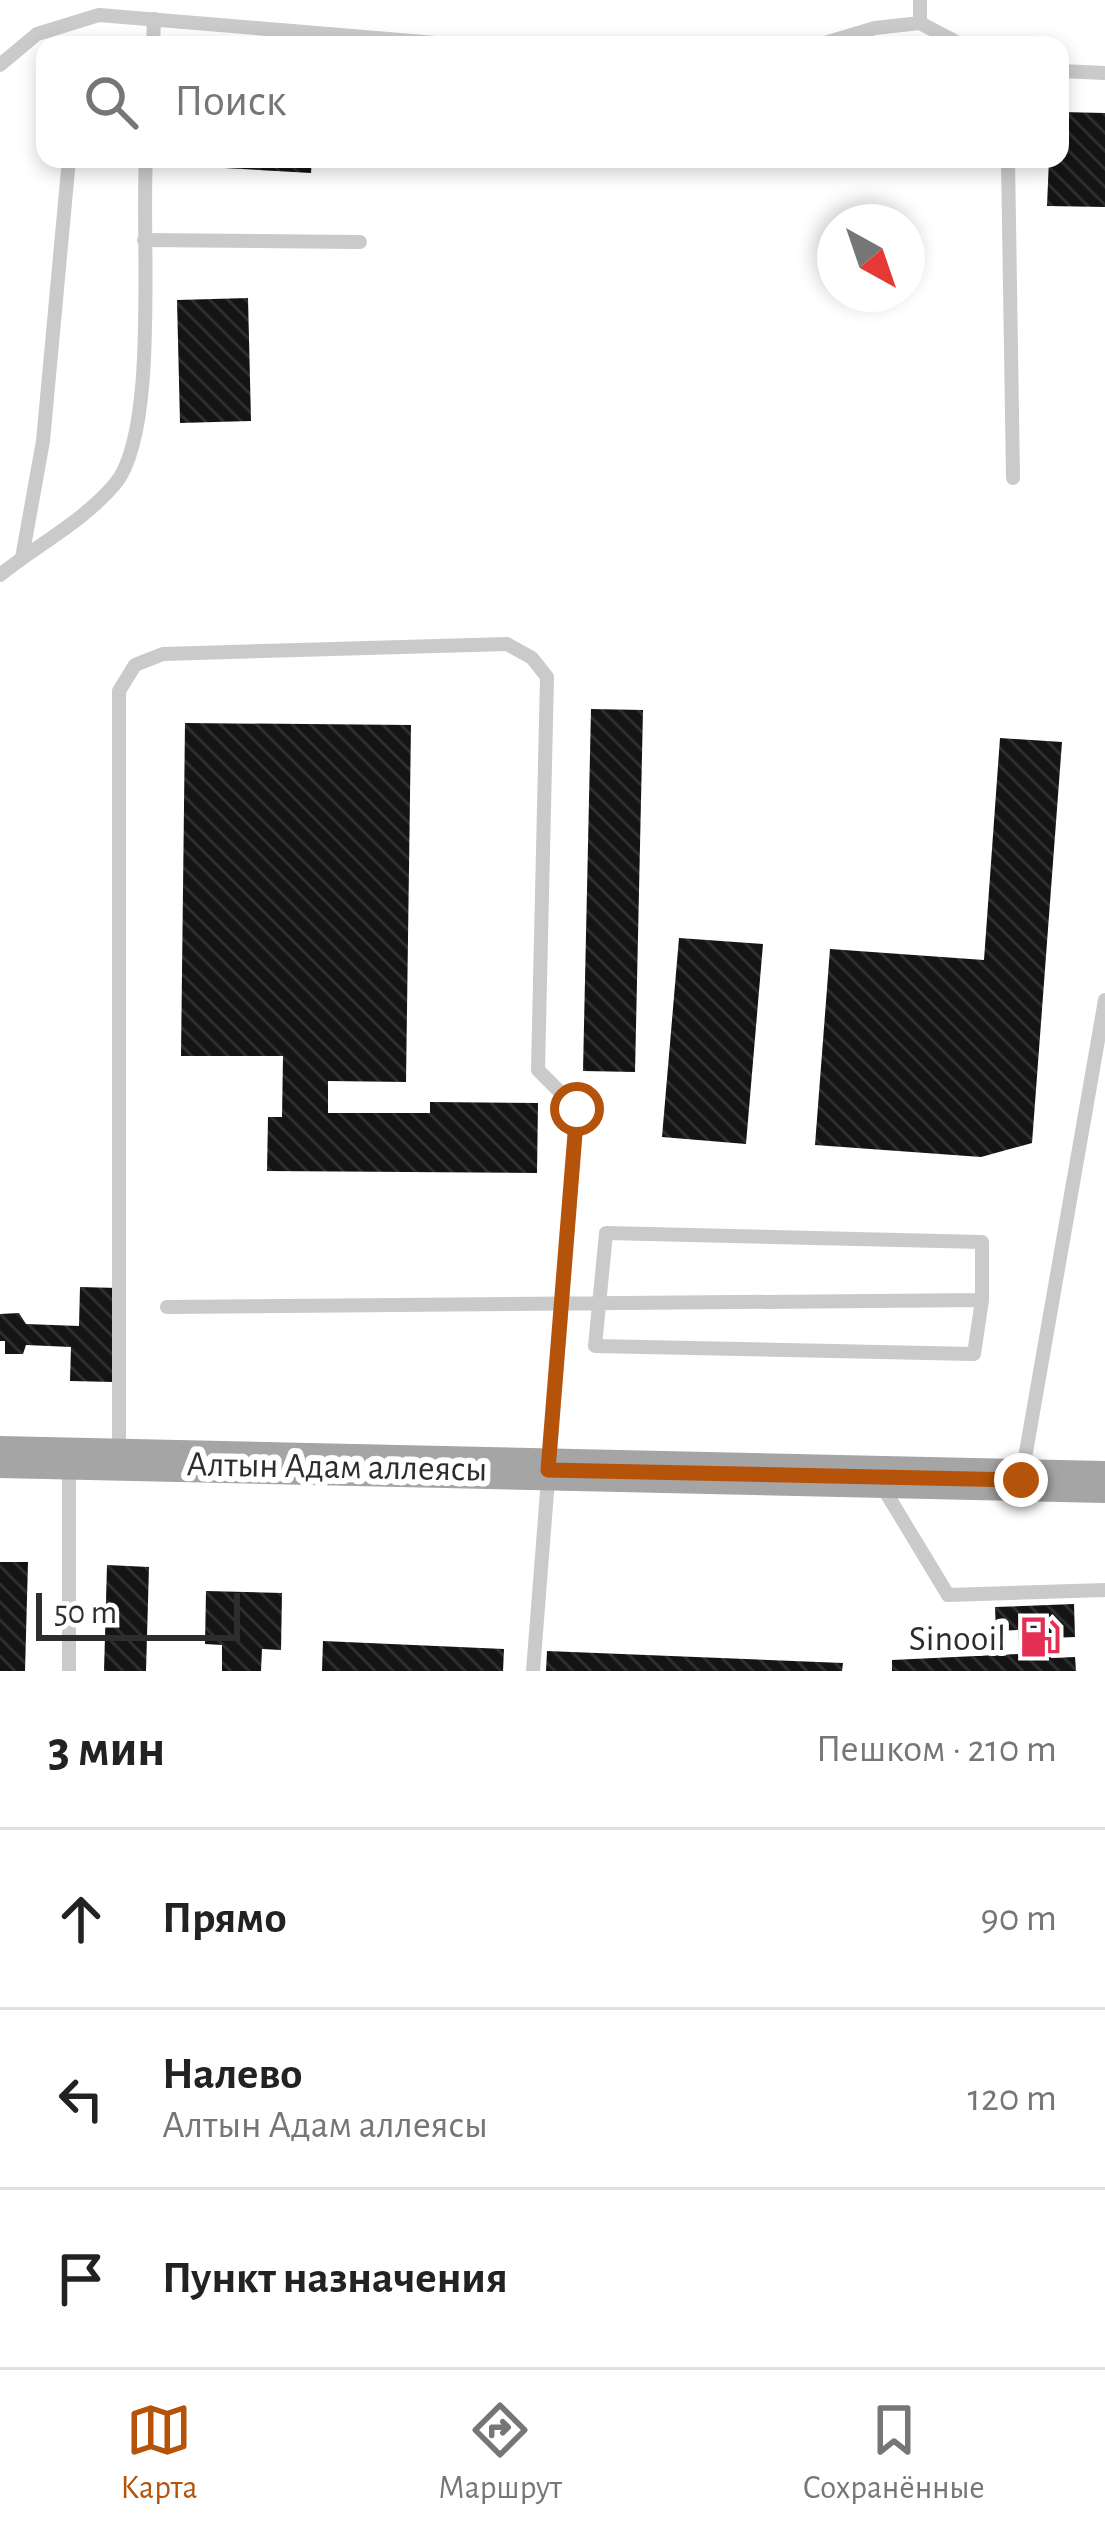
<!DOCTYPE html>
<html lang="ru">
<head>
<meta charset="utf-8">
<style>
	:root { --surface:#fff; --page:#f6f6f6; --text:#222; --muted:#767676; --line:#e0e0e0; --accent:#b45309 }
	body { margin:0; font-family:"Alegreya Sans",sans-serif; background:var(--page); color:var(--text) }
	.compass { position:absolute; left:817px; top:204px; width:108px; height:108px; border-radius:50%; background:var(--surface); box-shadow:0 6px 18px #0003; rotate:140deg }
	.scale { position:absolute; left:36px; bottom:30px; width:204px; box-sizing:border-box; padding-left:12px; border:6px solid #2d2d2d; border-top:0; font-size:33px; line-height:42px; white-space:nowrap; color:#2d2d2d; -webkit-text-stroke:9px #fff; paint-order:stroke }
	.stop { position:absolute; width:36px; height:36px; margin:-27px; border:9px solid #b45309; border-radius:50%; background:#fff }
	.stop.end { background:#b45309; border-color:#fff; box-shadow:0 3px 12px #0008 }
	.list { margin:0; padding:0; list-style:none }
	h2 { display:flex; justify-content:space-between; align-items:center; height:156px; margin:0; padding:0 48px; font-size:51px }
	h2 small { font-size:39px; font-weight:400; color:var(--muted) }
	.list li { display:grid; grid-template-columns:78px 1fr auto; gap:36px; align-items:center; box-sizing:border-box; height:180px; padding:0 48px; border-top:3px solid var(--line) }
	.list b { display:block; font-size:45px; white-space:nowrap }
	.list p { margin:0; font-size:39px; white-space:nowrap; color:var(--muted) }
	.list em { font-size:39px; font-style:normal; color:var(--muted) }
	.icon { flex:none; width:66px; height:66px; fill:none; stroke:currentColor; stroke-width:2; stroke-linecap:round; stroke-linejoin:round }
	.map { position:relative; flex:none; width:1105px; height:1671px; overflow:hidden }
	.search { position:absolute; background:var(--surface); box-shadow:0 6px 18px #0003; left:36px; right:36px; top:36px; height:132px; display:flex; align-items:center; gap:30px; box-sizing:border-box; padding:0 42px; border-radius:24px; color:var(--muted); font-size:45px }
	.sheet { height:696px; background:var(--surface) }
	nav { display:flex; justify-content:space-around; align-items:center; box-sizing:border-box; height:168px; border-top:3px solid var(--line); background:var(--surface); font-size:33px; color:var(--muted) }
	nav a { display:grid; justify-items:center; gap:6px }
	nav .on { color:var(--accent) }
	.map>svg:first-child { display:block }
	.building { fill:url(#building-back-hatch) }
	.lines { fill:none; stroke-linecap:round; stroke-linejoin:round }
	.service { stroke:#cacaca; stroke-width:14 }
	.primary { stroke:#a5a5a5; stroke-width:42 }
	.route { stroke:#b45309; stroke-width:15 }
	.labels { text-anchor:middle; stroke-width:12; stroke-linejoin:round; paint-order:stroke }
	.street-label { font-size:36px; fill:#2d2d2d; stroke:#fff }
	.poi-label { font-size:36px; fill:#2d2d2d; stroke:#fff; text-anchor:end }
</style>
</head>
<body>
<div class="map">
<svg width="1105" height="1671" viewBox="0 0 1105 1671">
	<defs>
		<pattern id="building-back-hatch" width="6" height="6" patternUnits="userSpaceOnUse" patternTransform="scale(3)"><rect width="6" height="6" fill="#141414"/><path d="M-1 5l2 2M0 0l6 6M5-1l2 2" fill="none" stroke="#2e2e2e"/></pattern>
	</defs>
	<rect width="100%" height="100%" fill="#fff"/>
	<!-- building -->
	<g class="building">
		<path d="M1060,112L1105,113V207L1047,206L1049,159H1060Z"/>
		<path d="M206,159H312L311,173L206,167Z"/>
		<path d="M248,298L251,421L180,423L177,300Z"/>
		<path d="M591,709L643,710L635,1072L583,1071Z"/>
		<path d="M185,723L411,725L406,1082L328,1081V1113H430V1102L538,1103L537,1173L267,1171L268,1117H282L283,1056H181Z"/>
		<path d="M1000,738L1062,742L1032,1143L981,1157L815,1145L830,949L984,960Z"/>
		<path d="M679,938L763,944L746,1144L662,1137Z"/>
		<path d="M80,1287L118,1288L113,1382L70,1381L71,1347L26,1345L23,1354H5V1341H0V1314L19,1313L26,1324L79,1326Z"/>
		<path d="M0,1562H28L25,1671H0Z"/>
		<path d="M107,1565L149,1567L146,1671H104Z"/>
		<path d="M206,1591L282,1593L281,1650L262,1649L261,1671H222V1645L205,1644Z"/>
		<path d="M1074,1604L1075,1637L1050,1638L1051,1658L1075,1657L1076,1671H892V1660L1019,1654L1018,1630L996,1631L995,1607Z"/>
		<path d="M323,1641L504,1649L503,1671H322Z"/>
		<path d="M547,1651L843,1663L842,1671H546Z"/>
	</g>
	<g class="lines">
		<!-- service -->
		<g class="service">
			<path d="M920,0V23"/>
			<path d="M153,45L154,19"/>
			<path d="M818,45L875,28L920,23L962,45"/>
			<path d="M0,65L37,34L99,15L460,45"/>
			<path d="M1060,71L1105,73"/>
			<path d="M1008,159L1013,478"/>
			<path d="M144,240L360,242"/>
			<path d="M22,558L43,441L69,159"/>
			<path d="M0,575C37,545 84,521 115,484C159,432 141,233 146,159"/>
			<path d="M167,1307L982,1300L974,1354L595,1346L606,1233L982,1242V1300"/>
			<path d="M119,1455V691L135,665L163,654L507,644L532,658L547,677L538,1070L577,1109L533,1671"/>
			<path d="M1022,1475L1105,1000"/>
			<path d="M882,1486L948,1595L1105,1590"/>
			<path d="M69,1671V1464"/>
		</g>
		<!-- primary -->
		<path class="primary" d="M0,1457L1105,1482"/>
	</g>
	<g class="lines">
		<!-- route -->
		<path class="route" d="M577,1109L548,1470L1021,1480"/>
	</g>
	<!-- icons -->
	<defs>
		<g id="fuel-bare" transform="scale(3.24)"><path d="M-5.5-6h7V0h2V4h1.3V-2.5L3-4.5l.8-.8L6-3V5H2.5V1h-1V6h-7ZM-4.2-4.7v3.2H.2V-4.7Z" fill="#e42f55" stroke="#fff" stroke-width="2.5" paint-order="stroke"/></g>
	</defs>
	<g fill-rule="evenodd">
		<use href="#fuel-bare" x="1040" y="1637"/>
	</g>
	<g class="labels">
		<!-- street labels -->
		<g class="street-label">
			<text transform="translate(337 1465) rotate(1)" y="13">Алтын Адам аллеясы</text>
		</g>
		<!-- poi labels -->
		<g class="poi-label">
			<text x="1006" y="1650">Sinooil</text>
		</g>
	</g>
</svg>
<svg class="compass" viewBox="-18 -18 36 36"><path d="M0-13l5 13h-10z" fill="#e53935"/><path d="M0 13l5-13h-10z" fill="#767676"/></svg>
<div class="scale">50 m</div>
<div class="stop" style="left:577px;top:1109px"></div>
<div class="stop end" style="left:1021px;top:1480px"></div>
<div class="search"><svg class="icon" aria-label="search" viewBox="0 0 24 24"><circle cx="10" cy="10" r="6"/><path d="M15 15l6 6"/></svg>Поиск</div>
</div>
<section class="sheet">
<h2>3 мин<small>Пешком · 210 m</small></h2>
<ul class="list">
<li><svg class="icon" aria-label="ahead" viewBox="0 0 24 24"><path d="M12 20V5M6 11l6-6 6 6"/></svg><div><b>Прямо</b></div><em>90 m</em></li>
<li><svg class="icon" aria-label="left" viewBox="0 0 24 24"><path d="M17 20v-9H6M10 6l-5 5 5 5"/></svg><div><b>Налево</b><p>Алтын Адам аллеясы</p></div><em>120 m</em></li>
<li><svg class="icon" aria-label="arrive" viewBox="0 0 24 24"><path d="M6 21V4h12l-3 4 3 4H6"/></svg><div><b>Пункт назначения</b></div></li>
</ul>
</section>
<nav>
<a class="on"><svg class="icon" aria-label="map" viewBox="0 0 24 24"><path d="M3 6l6-2 6 2 6-2v14l-6 2-6-2-6 2zM9 4v14M15 6v14"/></svg>Карта</a>
<a><svg class="icon" aria-label="directions" viewBox="0 0 24 24"><path d="M12 3l9 9-9 9-9-9zM9 14v-3h6M13 9l2 2-2 2"/></svg>Маршрут</a>
<a><svg class="icon" aria-label="saved" viewBox="0 0 24 24"><path d="M7 4h10v16l-5-4-5 4z"/></svg>Сохранённые</a>
</nav>
</body>
</html>
